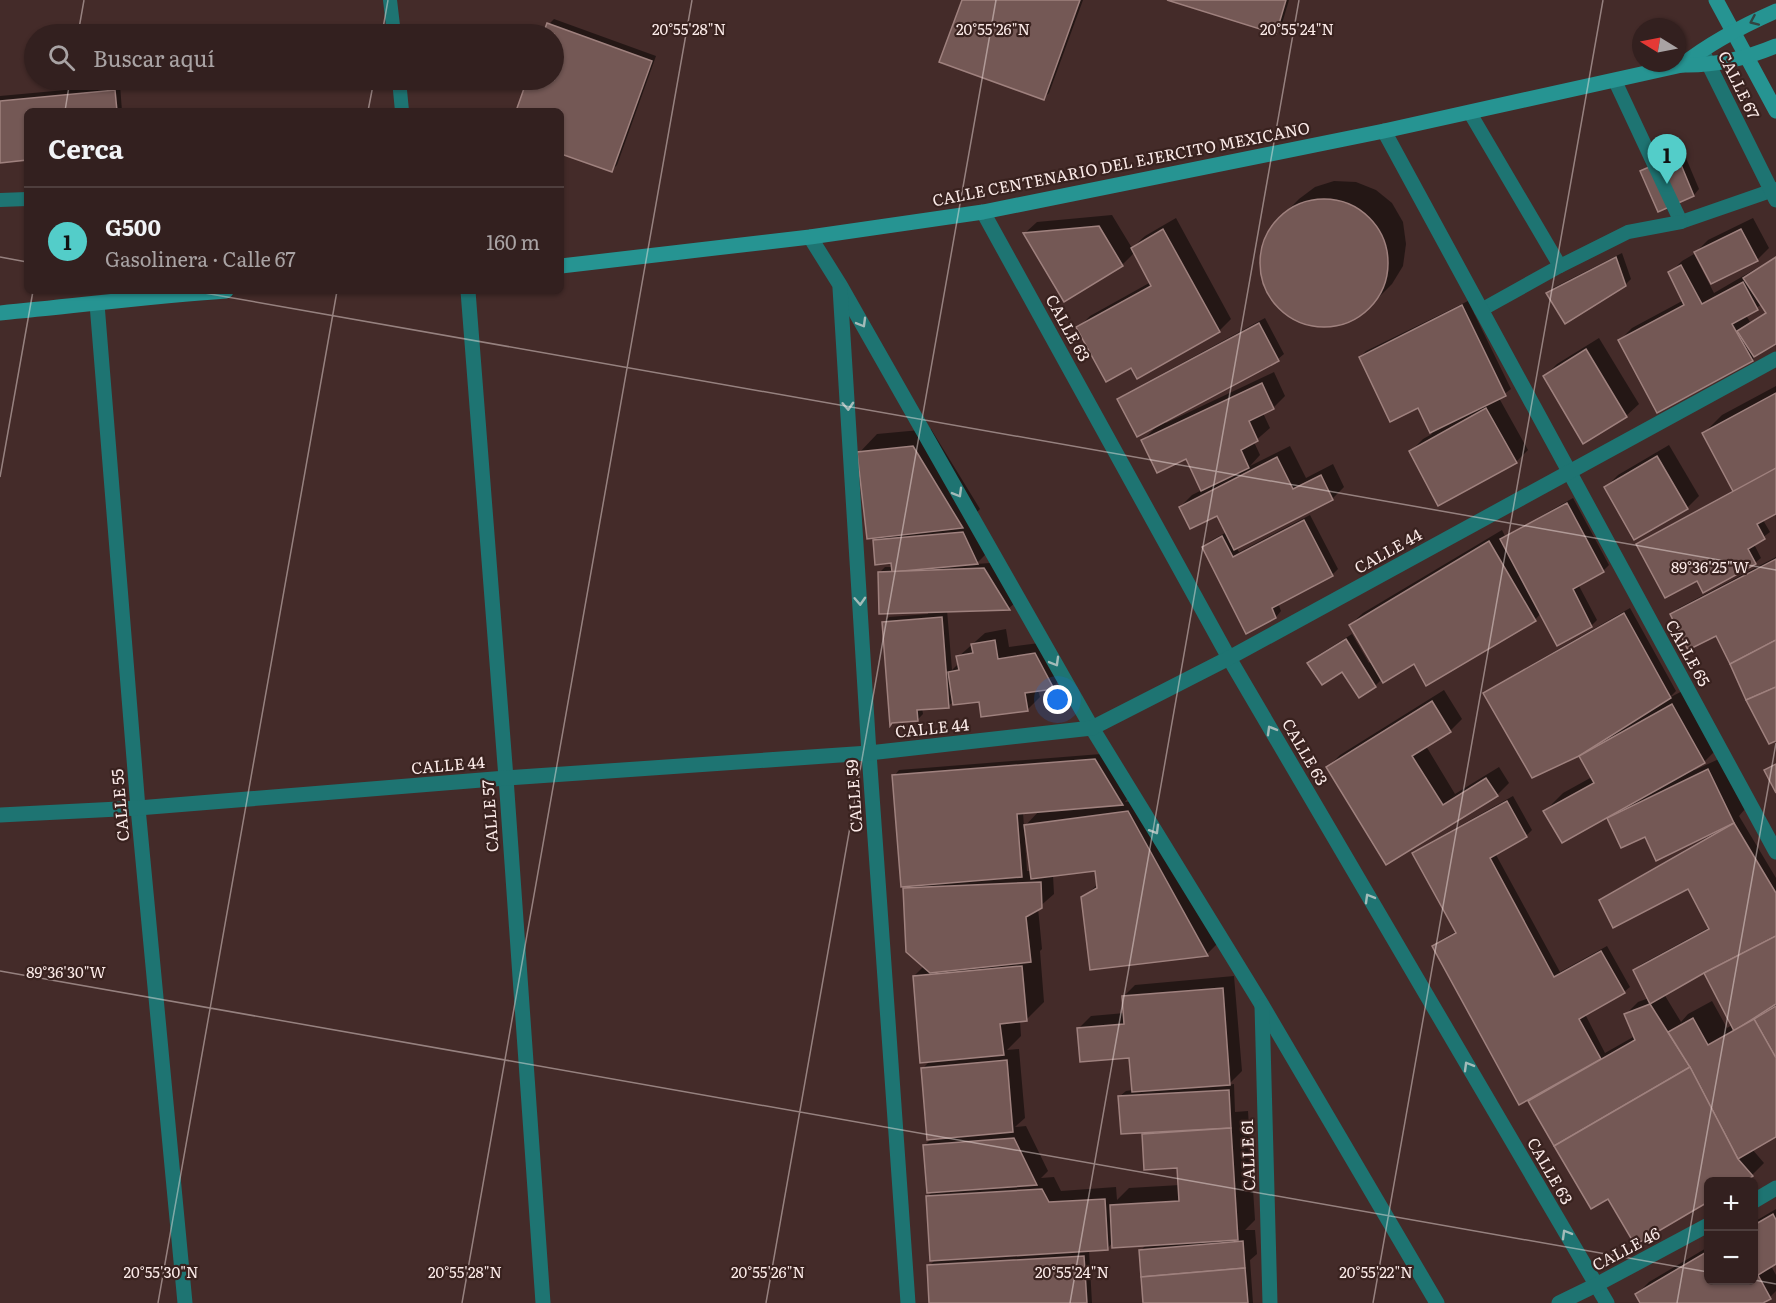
<!DOCTYPE html>
<html lang="es">
<head>
<meta charset="utf-8">
<style>
	:root { --surface:#33201f; --page:#3b2828; --text:#f1f3f6; --muted:#a9a3a4; --line:#4e3e3d; --accent:#53cdc9 }
	body { margin:0; font-family:Literata,serif; background:var(--page); color:var(--text) }
	.controls { position:absolute; right:18px; bottom:18px; display:grid; overflow:hidden; border-radius:9px; box-shadow:0 2px 4px #0004 }
	.controls button { width:54px; height:54px; display:grid; place-items:center; padding:0; border:0; border-bottom:2px solid var(--line); background:var(--surface); color:var(--text); font:30px sans-serif }
	.compass { position:absolute; left:1632px; top:18px; width:54px; height:54px; border-radius:50%; background:var(--surface); box-shadow:0 2px 4px #0004; rotate:280deg }
	.you { position:absolute; left:1058px; top:700px; width:21px; height:21px; margin:-15px; border:4px solid #fff; border-radius:50%; background:#1a73e8; box-shadow:0 0 0 9px #1a73e833 }
	.badge { display:grid; place-items:center; width:39px; height:39px; border-radius:50%; background:var(--accent); color:#111; font-size:20px; font-weight:700 }
	.pin { position:absolute; translate:-50% -50px; filter:drop-shadow(0 2px 3px #0008) }
	.pin::after { content:''; position:absolute; top:32px; width:21px; height:18px; background:inherit; clip-path:polygon(0 0,100% 0,50% 100%) }
	.list { margin:0; padding:0; list-style:none }
	h2 { display:flex; justify-content:space-between; align-items:center; height:78px; margin:0; padding:0 24px; font-size:26px }
	h2 small { font-size:20px; font-weight:400; color:var(--muted) }
	.list li { display:grid; grid-template-columns:39px 1fr auto; gap:18px; align-items:center; box-sizing:border-box; height:108px; padding:0 24px; border-top:2px solid var(--line) }
	.list b { display:block; font-size:22px; white-space:nowrap }
	.list p { margin:0; font-size:20px; white-space:nowrap; color:var(--muted) }
	.list em { font-size:20px; font-style:normal; color:var(--muted) }
	.icon { flex:none; width:33px; height:33px; fill:none; stroke:currentColor; stroke-width:2; stroke-linecap:round; stroke-linejoin:round }
	.map { position:relative; flex:none; width:1776px; height:1303px; overflow:hidden }
	.search { position:absolute; background:var(--surface); box-shadow:0 2px 4px #0004; left:24px; top:24px; width:540px; height:66px; display:flex; align-items:center; gap:15px; box-sizing:border-box; padding:0 21px; border-radius:33px; color:var(--muted); font-size:22px }
	.panel { position:absolute; background:var(--surface); box-shadow:0 2px 4px #0004; left:24px; top:108px; width:540px; height:186px; border-radius:9px }
	.map>svg:first-child { display:block }
	.shadow { fill:#0007; fill-rule:evenodd }
	.building { fill:#745855; stroke:#9f817e; stroke-width:1.5 }
	.lines { fill:none; stroke-linecap:round; stroke-linejoin:round }
	.service { stroke:#1e7472; stroke-width:14 }
	.minor { stroke:#1e7472; stroke-width:15 }
	.secondary { stroke:#269492; stroke-width:15 }
	.oneway { stroke:#334442 }
	.oneway2 { stroke:#a3bbb9 }
	.ticks { fill:none; stroke:#fbeae8; stroke-width:1.5; stroke-opacity:0.45 }
	.labels { text-anchor:middle; stroke-width:4.5; stroke-linejoin:round; paint-order:stroke }
	.street-label { font-size:16px; fill:#fbeae8; stroke:#39221f }
	.ticks-label { font-size:15px; text-anchor:middle; fill:#fbeae8; stroke:#39221f; stroke-width:4.5; stroke-linejoin:round; paint-order:stroke }
</style>
</head>
<body>
<div class="map">
<svg width="1776" height="1303" viewBox="0 0 1776 1303">
	<rect width="100%" height="100%" fill="#442b29"/>
	<!-- shadow -->
	<g class="shadow">
		<path d="M963,0H1083L1049,93L1044,98Z"/>
		<path d="M1172,0H1289L1281,27L1275,32Z"/>
		<path d="M554,19L656,56L617,165L611,171L561,152V111H518L529,80H554V34H545L549,24Z"/>
		<path d="M120,85L122,111H27V159L0,161V96Z"/>
		<path d="M1683,151L1699,189L1694,195L1658,210L1642,172L1648,166Z"/>
		<path d="M1334,181L1356,182L1376,190L1392,203L1403,222L1406,244L1403,266L1392,284L1373,303L1356,317L1336,325H1314L1296,319L1280,307L1269,291L1262,272L1263,253L1269,234L1280,218L1299,199L1315,187Z"/>
		<path d="M1112,215L1132,248L1145,236L1176,218L1231,319L1219,331L1132,366L1078,328L1090,316L1151,282L1135,252L1122,265L1065,300L1025,233L1037,222Z"/>
		<path d="M1753,218L1769,248L1757,260L1696,252L1708,240Z"/>
		<path d="M1622,253L1631,279L1625,285L1548,293L1553,288Z"/>
		<path d="M1694,254L1714,293L1776,257V342L1760,352L1752,360L1620,340L1632,328L1684,300L1670,273L1682,261ZM1762,304L1767,312L1750,322L1746,315Z"/>
		<path d="M1468,301L1511,389L1499,398L1528,450L1516,462L1411,451L1423,439L1432,434L1419,406L1360,357L1366,351Z"/>
		<path d="M1265,318L1284,354L1278,359L1165,421L1166,423L1274,372L1285,396L1273,408L1263,413L1270,428L1254,442L1260,455L1250,466L1290,446L1306,478L1333,464L1344,487L1332,499L1236,547L1239,552L1310,515L1338,569L1332,575L1278,603L1281,611L1276,617L1247,632L1204,547L1210,541L1227,532L1218,514L1180,507L1192,495L1202,490L1187,457L1143,440L1158,425L1119,400L1125,394Z"/>
		<path d="M1599,338L1639,404L1626,416L1584,442L1545,376L1557,364Z"/>
		<path d="M1776,386V512L1763,520L1770,532L1754,544L1761,558L1755,563L1697,579L1638,544L1644,539L1734,490L1704,433L1722,415Z"/>
		<path d="M931,429L980,509L967,522L989,551L976,564L990,563L1015,603L1009,608L947,610L952,670L959,663L958,657L985,633L1006,629L1009,647L1047,642L1065,675L1053,687L1038,690L1040,697L1028,709L980,700L954,701L948,706L922,708L923,714L917,720L884,622L889,617L928,614V611L879,573L885,567H893V562L875,540L879,536L859,453L877,434Z"/>
		<path d="M1669,445L1699,496L1687,508L1606,487L1618,475Z"/>
		<path d="M1573,498L1609,565L1603,571L1578,584L1597,620L1591,626L1541,613L1535,620L1414,662L1382,679L1375,686L1343,670L1309,663L1315,657L1352,634L1369,663L1372,661L1350,625L1363,613L1502,530L1505,536Z"/>
		<path d="M1776,557V739L1716,634L1672,615L1677,609Z"/>
		<path d="M1630,608L1676,691L1669,698L1690,687L1722,744L1704,762L1694,768L1695,770L1721,758L1745,809L1739,816L1776,878V1136L1752,1149L1764,1163L1752,1175L1708,1182V1200L1636,1243L1609,1196L1530,1101L1535,1095L1434,947L1439,941L1457,931L1414,853L1420,848L1513,796L1532,830L1526,836L1495,853L1560,972L1607,946L1630,987L1624,992L1585,1014L1605,1053L1635,1036L1626,1014L1638,1002L1649,998L1635,970L1640,965L1710,927L1689,887L1601,901L1607,895L1711,835L1709,833L1645,835L1622,846L1608,816L1545,811L1563,793L1592,777L1580,754L1485,693L1491,688ZM1705,971L1732,1025L1727,1028L1712,1001L1688,1014L1681,1022L1664,994Z"/>
		<path d="M1444,690L1462,719L1450,731L1426,746L1455,794L1499,767L1509,783L1497,795L1386,863L1328,767L1340,755Z"/>
		<path d="M1101,754L1128,798L1125,802L1140,800L1219,942L1207,954L1083,898L1098,884L1096,869L1053,875L1054,894L1038,908L1042,949L1040,951L1044,1002L1026,1020H1020L1021,1036L1007,1050L1019,1049L1025,1118L1015,1127L1026,1126L1048,1171L1041,1178L1054,1177L1061,1191L1116,1187L1117,1200L1129,1188L1180,1185L1178,1166L1144,1135L1147,1131L1120,1096L1126,1091L1133,1090L1130,1056L1079,1028L1091,1016L1125,1013L1123,997L1135,985L1234,976L1242,1071L1228,1085L1234,1084L1235,1112L1248,1111L1255,1220L1245,1230H1255L1257,1254L1250,1260L1253,1303H1144L1140,1251L1147,1244L1113,1242L1107,1249L1089,1250L1092,1303H931L929,1266L935,1260L927,1197L933,1191L924,1146L932,1138L922,1069L931,1060L914,976L924,966L905,889L909,885L894,776L899,770ZM1040,810L1024,827L1023,812ZM1025,840H1027L1031,871H1027Z"/>
		<path d="M1776,1209V1263L1771,1266L1776,1275V1291L1770,1297L1760,1303H1642L1637,1294L1649,1282L1708,1247V1280H1754V1222Z"/>
	</g>
	<!-- building -->
	<g class="building">
		<path d="M962,0H1080L1044,100L939,62Z"/>
		<path d="M1167,0H1286L1276,34Z"/>
		<path d="M547,23L652,61L612,172L561,154V111H516L527,80H554V34H543Z"/>
		<path d="M115,90L117,111H27V160L0,163V101Z"/>
		<path d="M1677,155L1694,196L1658,212L1640,171Z"/>
		<circle cx="1324" cy="263" r="64"/>
		<path d="M1099,226L1123,266L1064,302L1023,233Z"/>
		<path d="M1163,229L1220,332L1137,379L1131,368L1106,382L1076,327L1151,286L1131,248Z"/>
		<path d="M1741,229L1758,261L1711,284L1694,252Z"/>
		<path d="M1616,257L1626,286L1565,324L1546,293Z"/>
		<path d="M1776,257V344L1754,357L1737,331L1766,313L1743,278Z"/>
		<path d="M1681,265L1702,304L1743,282L1758,310L1732,324L1753,361L1657,413L1618,340L1684,305L1668,272Z"/>
		<path d="M1462,305L1506,396L1430,433L1418,408L1390,422L1359,357Z"/>
		<path d="M1259,323L1279,361L1137,437L1117,399Z"/>
		<path d="M1586,349L1627,417L1583,444L1543,376Z"/>
		<path d="M1262,383L1274,409L1249,421L1258,441L1241,450L1249,468L1201,491L1186,459L1157,473L1141,440Z"/>
		<path d="M1776,393V469L1735,495L1702,433Z"/>
		<path d="M1486,408L1517,463L1438,506L1409,451Z"/>
		<path d="M913,446L963,528L867,539L857,452Z"/>
		<path d="M1657,456L1688,509L1634,540L1604,487Z"/>
		<path d="M1277,457L1293,489L1321,475L1333,500L1234,550L1217,516L1190,529L1179,507Z"/>
		<path d="M1776,468V514L1757,524L1765,539L1748,549L1756,564L1703,593L1697,581L1665,598L1636,544Z"/>
		<path d="M1567,503L1604,572L1573,589L1592,627L1557,646L1500,539Z"/>
		<path d="M1304,520L1333,576L1272,608L1276,618L1246,634L1202,547L1222,536L1233,557Z"/>
		<path d="M963,532L978,564L892,572L891,563L875,565L873,540Z"/>
		<path d="M1489,541L1536,621L1426,686L1414,664L1383,683L1349,625Z"/>
		<path d="M1776,559V640L1730,664L1716,636L1688,650L1670,614Z"/>
		<path d="M984,568L1010,610L879,614L878,572Z"/>
		<path d="M1624,613L1671,698L1579,756L1532,778L1483,693Z"/>
		<path d="M942,617L949,708L917,710L918,721L892,723L890,726L882,622Z"/>
		<path d="M1346,639L1376,687L1359,698L1342,672L1322,685L1307,663Z"/>
		<path d="M995,640L998,659L1035,653L1054,689L1025,693L1028,711L981,717L979,702L953,705L948,672L959,670L956,656L973,653L971,644Z"/>
		<path d="M1776,640V687L1746,700L1730,664Z"/>
		<path d="M1776,687V741L1769,744L1746,700Z"/>
		<path d="M1432,701L1451,732L1412,756L1443,805L1486,778L1498,796L1386,865L1326,767Z"/>
		<path d="M1672,704L1705,763L1562,843L1543,811L1594,783L1579,756Z"/>
		<path d="M1095,759L1123,805L1017,814L1022,877L901,887L892,775Z"/>
		<path d="M1776,764V793L1764,770Z"/>
		<path d="M1708,769L1734,823L1656,861L1645,837L1621,848L1607,818Z"/>
		<path d="M1507,801L1527,837L1490,858L1554,977L1601,951L1625,993L1579,1019L1601,1059L1519,1105L1432,946L1456,933L1412,853Z"/>
		<path d="M1128,811L1208,956L1090,970L1081,897L1097,888L1095,871L1031,879L1024,825Z"/>
		<path d="M1734,823L1776,893V936L1704,973L1650,1004L1633,970L1709,929L1688,889L1613,928L1599,900Z"/>
		<path d="M1041,882L1042,908L1026,917L1031,962L930,973L906,952L903,888Z"/>
		<path d="M1776,936V1004L1734,1031L1704,973Z"/>
		<path d="M1022,966L1027,1021L1000,1024L1004,1055L920,1063L913,976Z"/>
		<path d="M1223,988L1230,1085L1132,1092L1129,1058L1080,1062L1077,1028L1124,1024L1122,996Z"/>
		<path d="M1650,1004L1690,1067L1554,1146L1528,1101L1635,1040L1624,1014Z"/>
		<path d="M1776,1006V1058L1754,1019Z"/>
		<path d="M1693,1018L1708,1045L1754,1019L1776,1058V1137L1738,1159L1690,1067L1668,1032Z"/>
		<path d="M1007,1060L1013,1132L927,1140L921,1068Z"/>
		<path d="M1690,1067L1738,1159L1753,1176L1744,1182H1708V1202L1635,1245L1608,1199L1591,1209L1554,1146Z"/>
		<path d="M1229,1090L1231,1128L1121,1134L1118,1096Z"/>
		<path d="M1231,1128L1238,1240L1112,1248L1110,1205L1179,1201L1177,1168L1144,1170L1142,1134Z"/>
		<path d="M1014,1138L1037,1185L927,1193L923,1145Z"/>
		<path d="M1042,1189L1049,1202L1105,1199L1108,1250L930,1261L926,1196Z"/>
		<path d="M1773,1214L1776,1220V1264L1758,1275L1771,1299L1763,1303H1640L1635,1294L1708,1251V1280H1754V1225Z"/>
		<path d="M1243,1241L1245,1268L1141,1277L1139,1250Z"/>
		<path d="M1084,1256L1087,1303H929L927,1265Z"/>
		<path d="M1245,1268L1248,1303H1143L1141,1277Z"/>
	</g>
	<g class="lines">
		<!-- service -->
		<g class="service">
			<path d="M390,0L394,34"/>
			<path d="M399,80L402,111"/>
			<path d="M1615,81L1681,222L1776,189"/>
			<path d="M1470,113L1560,266"/>
			<path d="M0,200L27,199"/>
			<path d="M1481,310L1560,266L1628,232L1681,222"/>
		</g>
		<!-- minor -->
		<g class="minor">
			<path d="M1704,55L1776,200"/>
			<path d="M1384,131L1776,852"/>
			<path d="M983,212L1229,658L1607,1303"/>
			<path d="M810,237L840,285L1092,728L1262,1005L1437,1303"/>
			<path d="M840,288L869,753L908,1303"/>
			<path d="M468,291L506,778L543,1303"/>
			<path d="M97,304L138,808L185,1303"/>
			<path d="M0,815L138,808L506,778L869,753L1092,728L1229,658L1776,359"/>
			<path d="M1262,1006L1270,1303"/>
			<path d="M1754,1201L1776,1188"/>
			<path d="M1559,1303L1596,1285L1708,1225"/>
		</g>
		<!-- secondary -->
		<g class="secondary">
			<path d="M1716,0L1776,111"/>
			<path d="M1682,65C1711,42 1742,26 1776,11"/>
			<path d="M561,266L810,237L983,212L1384,131L1682,65C1716,66 1745,59 1776,46"/>
			<path d="M0,313C76,306 151,296 226,291"/>
		</g>
	</g>
	<!-- one-way arrows -->
	<defs><path id="oneway-chevron" d="M-2-3.5L2.5 0L-2 3.5" fill="none" stroke-width="1.6" stroke-linecap="round" stroke-linejoin="round" transform="scale(1.5)"/></defs>
	<use class="oneway" href="#oneway-chevron" transform="translate(1754 21) rotate(156)"/>
	<g class="oneway2">
		<use href="#oneway-chevron" transform="translate(862 323) rotate(60)"/>
		<use href="#oneway-chevron" transform="translate(848 406) rotate(87)"/>
		<use href="#oneway-chevron" transform="translate(958 493) rotate(60)"/>
		<use href="#oneway-chevron" transform="translate(860 601) rotate(87)"/>
		<use href="#oneway-chevron" transform="translate(1055 662) rotate(60)"/>
		<use href="#oneway-chevron" transform="translate(1271 730) rotate(-120)"/>
		<use href="#oneway-chevron" transform="translate(1155 830) rotate(59)"/>
		<use href="#oneway-chevron" transform="translate(1369 898) rotate(-120)"/>
		<use href="#oneway-chevron" transform="translate(1468 1066) rotate(-120)"/>
		<use href="#oneway-chevron" transform="translate(1566 1234) rotate(-120)"/>
	</g>
	<!-- ticks -->
	<path class="ticks" d="M78,34L84,0M382,34L388,0M65,111L70,80M368,111L374,80M0,257L27,262M193,291L1776,570M0,477L33,291M0,971L1708,1272M1754,1280L1776,1284M158,1303L337,291M462,1303L692,0M766,1303L996,0M1070,1303L1299,0M1373,1303L1603,0M1677,1303L1776,743"/>
	<g class="labels">
		<!-- street labels -->
		<g class="street-label">
			<text transform="translate(1739 85) rotate(64)" y="6">CALLE 67</text>
			<text transform="translate(1121 164) rotate(-11)" y="6">CALLE CENTENARIO DEL EJERCITO MEXICANO</text>
			<text transform="translate(1068 328) rotate(61)" y="6">CALLE 63</text>
			<text transform="translate(1388 551) rotate(-29)" y="6">CALLE 44</text>
			<text transform="translate(1688 653) rotate(61)" y="6">CALLE 65</text>
			<text transform="translate(932 728) rotate(-6)" y="6">CALLE 44</text>
			<text transform="translate(1305 752) rotate(60)" y="6">CALLE 63</text>
			<text transform="translate(448 765) rotate(-5)" y="6">CALLE 44</text>
			<text transform="translate(854 796) rotate(-94)" y="6">CALLE 59</text>
			<text transform="translate(120 805) rotate(-95)" y="6">CALLE 55</text>
			<text transform="translate(490 816) rotate(-94)" y="6">CALLE 57</text>
			<text transform="translate(1248 1155) rotate(-92)" y="6">CALLE 61</text>
			<text transform="translate(1550 1171) rotate(60)" y="6">CALLE 63</text>
			<text transform="translate(1626 1249) rotate(-28)" y="6">CALLE 46</text>
		</g>
	</g>
	<g class="ticks-label">
		<text x="689" y="35">20°55'28"N</text>
		<text x="993" y="35">20°55'26"N</text>
		<text x="1297" y="35">20°55'24"N</text>
		<text x="1710" y="573">89°36'25"W</text>
		<text x="66" y="978">89°36'30"W</text>
		<text x="161" y="1278">20°55'30"N</text>
		<text x="465" y="1278">20°55'28"N</text>
		<text x="768" y="1278">20°55'26"N</text>
		<text x="1072" y="1278">20°55'24"N</text>
		<text x="1376" y="1278">20°55'22"N</text>
	</g>
</svg>
<div class="controls">
<button>+</button>
<button>−</button>
</div>
<svg class="compass" viewBox="-18 -18 36 36"><path d="M0-13l5 13h-10z" fill="#e53935"/><path d="M0 13l5-13h-10z" fill="#a9a3a4"/></svg>
<div class="you"></div>
<div class="pin badge" style="left:1667px;top:184px">1</div>
<div class="search"><svg class="icon" aria-label="search" viewBox="0 0 24 24"><circle cx="10" cy="10" r="6"/><path d="M15 15l6 6"/></svg>Buscar aquí</div>
<section class="panel">
<h2>Cerca<small></small></h2>
<ul class="list">
<li><span class="badge">1</span><div><b>G500</b><p>Gasolinera · Calle 67</p></div><em>160 m</em></li>
</ul>
</section>
</div>
</body>
</html>
